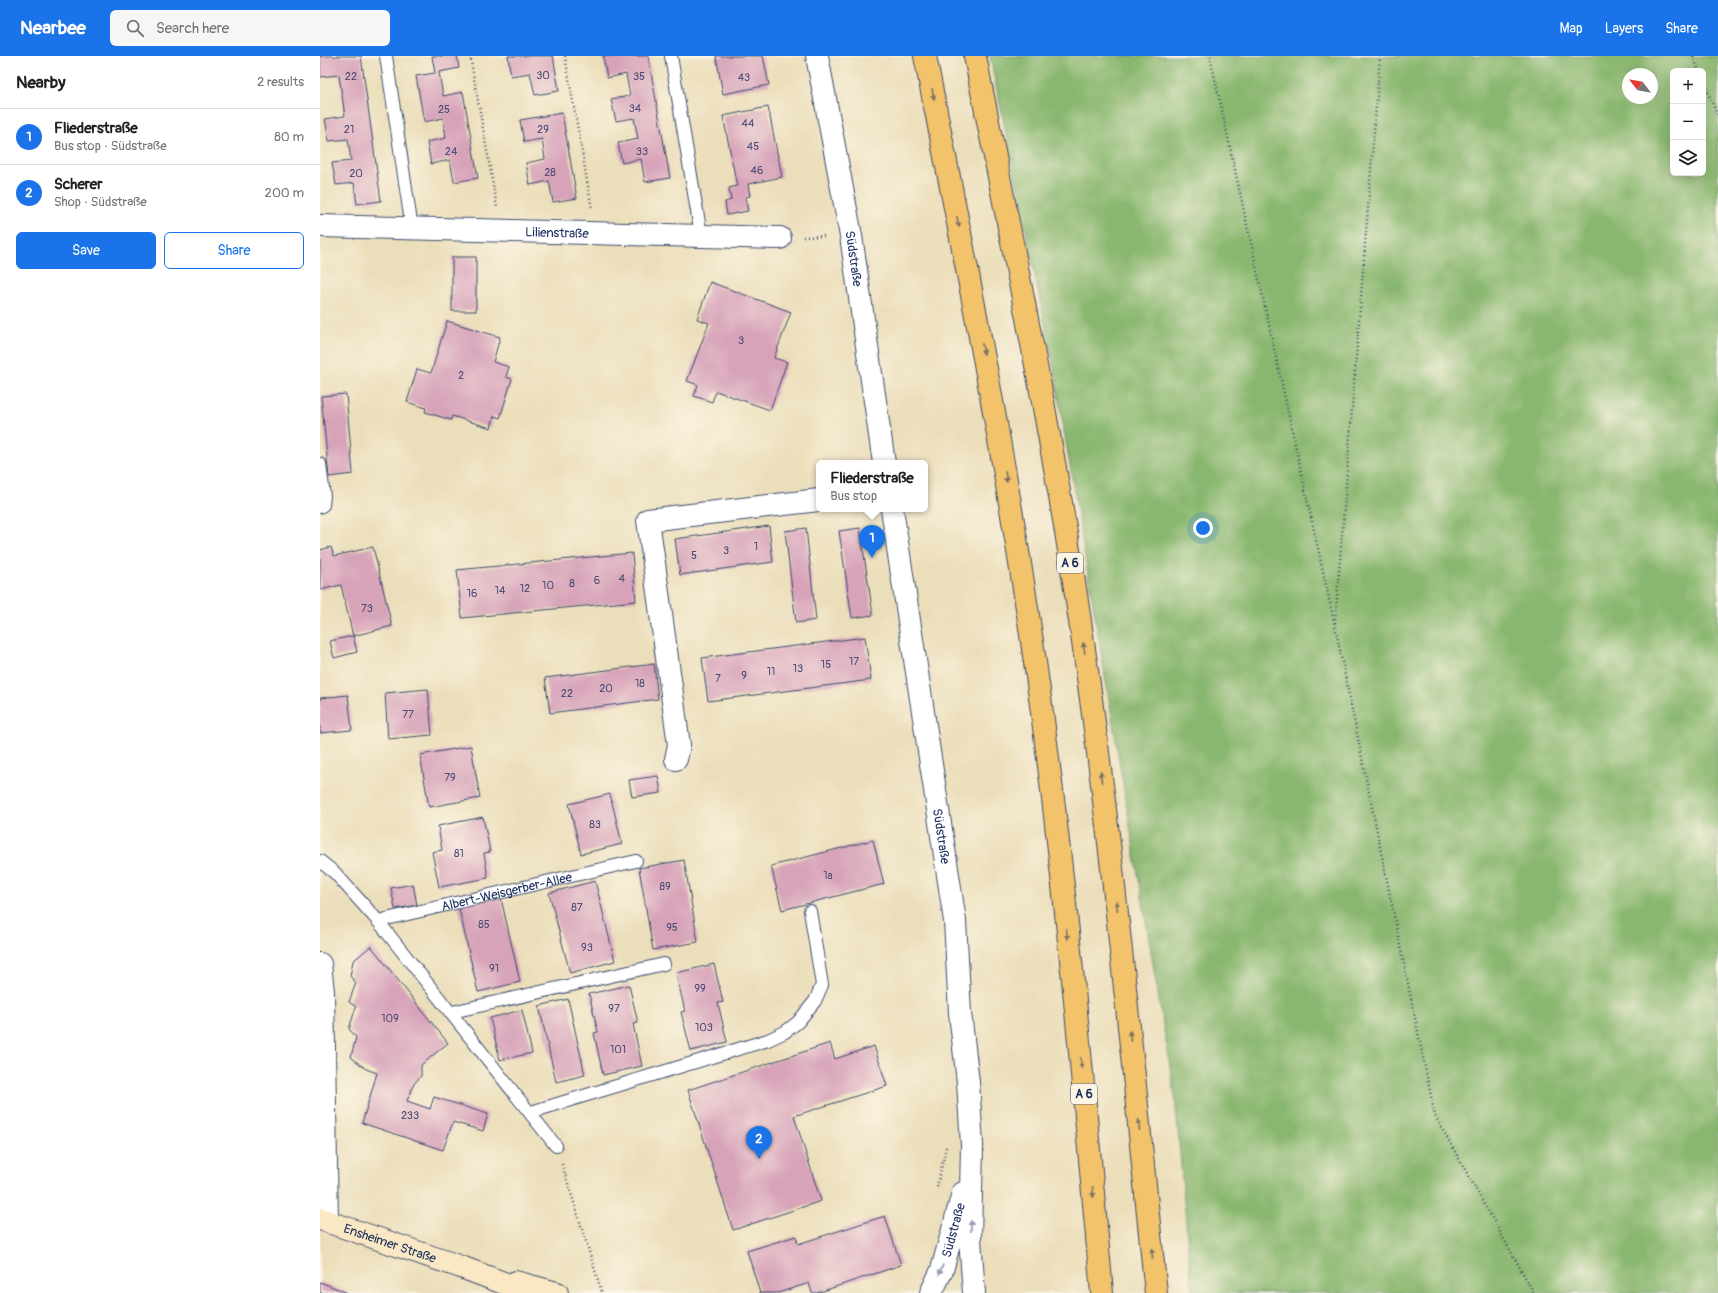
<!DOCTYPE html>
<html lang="en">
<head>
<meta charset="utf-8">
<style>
	:root { --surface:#fff; --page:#f6f6f6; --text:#202124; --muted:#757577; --line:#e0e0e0; --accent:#1a73e8 }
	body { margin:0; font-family:Pangolin,sans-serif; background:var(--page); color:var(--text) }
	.controls { position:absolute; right:12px; top:12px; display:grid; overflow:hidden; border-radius:6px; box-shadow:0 4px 16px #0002 }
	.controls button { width:36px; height:36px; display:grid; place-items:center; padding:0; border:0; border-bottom:1px solid var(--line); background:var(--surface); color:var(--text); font:20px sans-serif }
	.compass { position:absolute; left:1302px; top:12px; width:36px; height:36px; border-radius:50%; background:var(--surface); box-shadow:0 4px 16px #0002; rotate:301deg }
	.you { position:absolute; left:883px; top:472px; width:14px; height:14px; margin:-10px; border:3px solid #fff; border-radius:50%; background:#1a73e8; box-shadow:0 0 0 6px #1a73e833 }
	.badge { display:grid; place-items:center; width:26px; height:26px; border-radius:50%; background:var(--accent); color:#fff; font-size:13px; font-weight:700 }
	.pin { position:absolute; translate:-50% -33px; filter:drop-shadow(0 1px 2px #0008) }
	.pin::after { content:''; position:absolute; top:21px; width:14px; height:12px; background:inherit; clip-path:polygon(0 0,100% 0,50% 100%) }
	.popup { position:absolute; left:496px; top:404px; width:112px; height:52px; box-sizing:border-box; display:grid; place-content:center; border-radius:6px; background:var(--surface); filter:drop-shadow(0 1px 3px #0005); font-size:13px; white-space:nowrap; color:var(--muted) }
	.popup b { font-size:15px; color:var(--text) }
	.popup::after { content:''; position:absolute; left:50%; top:100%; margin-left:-8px; border:8px solid transparent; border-top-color:var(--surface) }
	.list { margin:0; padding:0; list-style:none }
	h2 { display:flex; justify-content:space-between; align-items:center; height:52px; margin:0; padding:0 16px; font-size:17px }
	h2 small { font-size:13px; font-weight:400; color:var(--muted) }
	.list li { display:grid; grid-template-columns:26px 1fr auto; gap:12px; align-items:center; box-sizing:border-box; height:56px; padding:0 16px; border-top:1px solid var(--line) }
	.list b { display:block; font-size:15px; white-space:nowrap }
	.list p { margin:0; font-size:13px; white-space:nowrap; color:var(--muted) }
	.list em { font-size:13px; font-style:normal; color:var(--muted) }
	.actions { display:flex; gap:8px; padding:12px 16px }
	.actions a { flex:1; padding:9px 0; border:1px solid var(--accent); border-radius:6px; text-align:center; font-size:14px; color:var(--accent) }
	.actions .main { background:var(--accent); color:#fff }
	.icon { flex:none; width:22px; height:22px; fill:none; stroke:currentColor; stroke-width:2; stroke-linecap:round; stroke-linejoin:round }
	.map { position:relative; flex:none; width:1398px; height:1237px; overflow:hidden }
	header { display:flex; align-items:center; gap:24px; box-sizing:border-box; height:56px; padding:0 20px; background:var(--accent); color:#fff }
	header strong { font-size:19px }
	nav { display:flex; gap:22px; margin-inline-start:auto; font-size:14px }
	.search { width:280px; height:36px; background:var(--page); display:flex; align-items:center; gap:10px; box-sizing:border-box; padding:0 14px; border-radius:6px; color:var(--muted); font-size:15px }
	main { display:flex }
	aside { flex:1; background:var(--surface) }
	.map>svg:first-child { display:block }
	.forest { fill:#8ab76f; stroke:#527366; fill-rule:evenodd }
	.building { fill:#d7a3b9 }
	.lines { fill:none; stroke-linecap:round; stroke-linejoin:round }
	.service-casing { stroke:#3a496c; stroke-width:14 }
	.minor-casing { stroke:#3a496c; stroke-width:24 }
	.tertiary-casing { stroke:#3a496c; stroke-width:24 }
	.secondary-casing { stroke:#3a496c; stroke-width:24 }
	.motorway-casing { stroke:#3a496c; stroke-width:24 }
	.path { stroke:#3a496c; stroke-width:2.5; stroke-dasharray:1 3; stroke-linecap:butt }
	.service { stroke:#fff; stroke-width:12 }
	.minor { stroke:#fff; stroke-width:22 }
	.tertiary { stroke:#fff; stroke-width:22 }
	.secondary { stroke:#fae7c3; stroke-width:22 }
	.motorway { stroke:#f2c36a; stroke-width:22 }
	.oneway { fill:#7c7263 }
	.oneway2 { fill:#8d97ae }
	.labels { text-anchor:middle; stroke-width:3.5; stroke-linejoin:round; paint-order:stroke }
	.number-label { font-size:11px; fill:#4a4c75 }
	.shield { fill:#fcf5e5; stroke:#5e6a86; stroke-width:1 }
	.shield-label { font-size:12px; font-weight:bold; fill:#1b2f5e }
	.street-label { font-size:13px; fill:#1b2f5e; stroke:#fcf5e5 }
</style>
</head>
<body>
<header>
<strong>Nearbee</strong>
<div class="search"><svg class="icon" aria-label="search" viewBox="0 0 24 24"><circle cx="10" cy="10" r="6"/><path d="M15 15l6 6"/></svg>Search here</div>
<nav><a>Map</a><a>Layers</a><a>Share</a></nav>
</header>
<main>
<aside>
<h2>Nearby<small>2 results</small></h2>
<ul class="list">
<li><span class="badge">1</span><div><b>Fliederstraße</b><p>Bus stop · Südstraße</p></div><em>80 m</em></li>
<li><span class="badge">2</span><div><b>Scherer</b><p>Shop · Südstraße</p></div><em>200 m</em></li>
</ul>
<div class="actions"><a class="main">Save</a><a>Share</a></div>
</aside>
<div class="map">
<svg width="1398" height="1237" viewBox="0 0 1398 1237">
	<rect width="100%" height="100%" fill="#fcf5e5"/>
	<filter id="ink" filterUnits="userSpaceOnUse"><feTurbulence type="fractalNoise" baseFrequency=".025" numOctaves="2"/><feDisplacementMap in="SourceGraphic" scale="8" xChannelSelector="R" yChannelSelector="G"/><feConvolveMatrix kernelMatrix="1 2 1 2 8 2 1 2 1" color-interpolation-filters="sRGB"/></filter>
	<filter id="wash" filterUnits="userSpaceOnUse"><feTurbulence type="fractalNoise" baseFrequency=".012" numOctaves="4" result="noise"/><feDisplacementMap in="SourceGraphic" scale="16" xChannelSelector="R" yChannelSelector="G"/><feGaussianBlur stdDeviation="0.9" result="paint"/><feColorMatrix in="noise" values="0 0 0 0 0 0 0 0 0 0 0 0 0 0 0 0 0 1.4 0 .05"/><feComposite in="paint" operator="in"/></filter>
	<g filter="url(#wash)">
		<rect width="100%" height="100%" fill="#ebdeba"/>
		<!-- forest -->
		<path class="forest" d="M670,0H1398V1237H872L855,1040L732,302ZM1353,15H1383V117H1353ZM1308,18H1332V42H1308Z"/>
		<g id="blocks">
			<!-- building -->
			<g class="building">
				<path d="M0,0H41L61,145L37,148L34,127L16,129L12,107L31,105L28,83L9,85L5,63L25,60L19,19L0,21Z"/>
				<path d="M112,0H137L139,12L119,16L123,40L143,36L158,122L134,126L130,104L111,108L107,86L126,82L123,62L104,66L96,20L115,17Z"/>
				<path d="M188,0H233L239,35L215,39L210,17L191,20Z"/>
				<path d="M283,0H328L350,122L325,126L321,103L302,107L298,87L318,83L314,62L296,65L291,43L310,40L306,18L287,22Z"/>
				<path d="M396,0H443L449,29L403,38Z"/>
				<path d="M448,51L462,121L428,128L430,140L425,141L428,155L407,159L405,146L411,144L409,132L417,130L403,60Z"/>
				<path d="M242,57L257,142L233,146L229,125L210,129L206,107L225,103L222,83L204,86L200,64Z"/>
				<rect x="132" y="201" width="24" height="54"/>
				<path d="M390,226L471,256L454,302L467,306L450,354L396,335L392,346L374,340L378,329L367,325L389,267L377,263Z"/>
				<path d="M127,265L180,281L173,306L189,311L186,321L192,323L180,362L174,360L171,372L132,360L131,364L105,356L106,352L87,346L97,313L111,317Z"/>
				<path d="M26,338L33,418L9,421L1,340Z"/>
				<path d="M449,470L453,506L360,519L355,483Z"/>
				<path d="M486,472L496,564L476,567L465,475Z"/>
				<path d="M540,472L553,559L532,562L519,475Z"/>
				<path d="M11,491L14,500L53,491L72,570L33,580L21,529L0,534V494Z"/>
				<path d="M312,497L316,545L142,562L137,514Z"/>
				<path d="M33,580L37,596L14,602L10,585Z"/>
				<path d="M545,581L551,624L388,645L382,602Z"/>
				<path d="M334,608L338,643L230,657L225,622Z"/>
				<path d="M108,633L112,679L68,683L65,637Z"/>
				<path d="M28,639L32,674L0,677V642Z"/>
				<path d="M151,690L160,742L109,751L100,699Z"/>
				<path d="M338,720L341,737L312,741L309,724Z"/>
				<path d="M290,738L302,788L261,798L249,748Z"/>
				<path d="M163,761L170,796L164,797L168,822L119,831L112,796L122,794L118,770Z"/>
				<path d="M553,784L564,828L462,854L451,810Z"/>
				<path d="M364,804L378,886L333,894L319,812Z"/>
				<path d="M275,825L295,905L250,917L229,837Z"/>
				<path d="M93,828L97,849L75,853L71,832Z"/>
				<path d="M180,838L200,926L158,936L138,848Z"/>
				<path d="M51,890L128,987L101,1009V1020L93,1029L87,1045L110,1053L114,1041L168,1058L163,1075L133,1066L123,1094L42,1067L57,1017L46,1013L31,1001L36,981L29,973L36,951L29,946L36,927L30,920L33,905Z"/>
				<path d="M394,908L403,946L398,947L407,986L371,995L361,956L365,955L356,917Z"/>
				<path d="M309,929L318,967L313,968L322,1010L283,1019L274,977L278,976L269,938Z"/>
				<path d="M248,943L265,1019L236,1026L219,950Z"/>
				<path d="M202,954L212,997L180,1004L170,962Z"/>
				<path d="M510,987L515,1003L554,990L567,1030L474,1060L501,1145L413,1174L368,1034Z"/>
				<path d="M565,1160L581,1209L497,1237H492L489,1227L458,1237H440L427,1195L476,1180L478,1188Z"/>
				<path d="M0,1226L28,1237H0Z"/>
			</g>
		</g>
	</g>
	<g filter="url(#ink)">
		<use href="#blocks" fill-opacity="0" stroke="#3a496c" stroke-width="1"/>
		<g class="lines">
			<!-- service casing -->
			<g class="service-casing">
				<g id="service">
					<path d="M66,0L92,173"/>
					<path d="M351,0L381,179"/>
					<path d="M0,408L4,440L3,449L0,451"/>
					<path d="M0,805L15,817L58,865L236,1090"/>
					<path id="s1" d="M58,865L316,805"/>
					<path d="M132,956L344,908"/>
					<path d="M211,1056L448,984L465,976L478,966L495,945L502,929L490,855"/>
				</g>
			</g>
			<!-- minor casing -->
			<g class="minor-casing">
				<g id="minor">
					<path id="s2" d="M0,170L460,182"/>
					<path d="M356,703L359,689L328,464L499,444"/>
					<path d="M0,908L3,936L7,1165"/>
				</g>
			</g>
			<!-- tertiary casing -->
			<g class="tertiary-casing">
				<g id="tertiary">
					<path id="s3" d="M497,0L531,180L564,407"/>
					<path id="s4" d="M572,453L635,865L640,957L648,1026L652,1089L650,1183L654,1237"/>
					<path id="s5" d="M611,1237L622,1214L643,1137"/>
				</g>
			</g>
			<!-- secondary casing -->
			<g class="secondary-casing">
				<g id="secondary">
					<path id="s6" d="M0,1163L141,1211L210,1237"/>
					<path d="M196,1226L237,1237"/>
				</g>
			</g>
			<!-- motorway casing -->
			<g class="motorway-casing">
				<g id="motorway">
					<path d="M605,0C645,202 686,403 715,606C745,815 763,1026 782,1237"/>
					<path d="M655,0C694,199 737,399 765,600C795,811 814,1024 836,1237"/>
				</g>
			</g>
			<!-- path -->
			<g class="path">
				<path d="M150,0L177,151"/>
				<path d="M245,0L272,153"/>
				<path d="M890,0L1015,570L1115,1060L1214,1237"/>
				<path d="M1373,0L1379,15"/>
				<path d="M1383,25L1398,60"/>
				<path d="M483,181L506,180"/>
				<path d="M1015,567L1060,0"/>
				<path d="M242,1108L282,1237"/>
				<path d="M617,1131L626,1091"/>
			</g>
			<!-- service -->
			<use href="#service" class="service"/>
			<!-- minor -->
			<use href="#minor" class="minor"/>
			<!-- tertiary -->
			<use href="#tertiary" class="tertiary"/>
			<!-- secondary -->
			<use href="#secondary" class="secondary"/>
			<!-- motorway -->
			<use href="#motorway" class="motorway"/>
		</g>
		<!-- one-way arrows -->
		<defs><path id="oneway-solid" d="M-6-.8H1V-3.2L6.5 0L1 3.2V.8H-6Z"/></defs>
		<g class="oneway">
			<use href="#oneway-solid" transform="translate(613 38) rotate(79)"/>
			<use href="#oneway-solid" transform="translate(638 166) rotate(79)"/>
			<use href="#oneway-solid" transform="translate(663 293) rotate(79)"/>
			<use href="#oneway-solid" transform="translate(686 421) rotate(81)"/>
			<use href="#oneway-solid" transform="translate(764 592) rotate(-99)"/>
			<use href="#oneway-solid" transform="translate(781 721) rotate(-97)"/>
			<use href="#oneway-solid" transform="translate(797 850) rotate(-96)"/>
			<use href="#oneway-solid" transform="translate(747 878) rotate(84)"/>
			<use href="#oneway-solid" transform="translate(810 980) rotate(-96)"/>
			<use href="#oneway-solid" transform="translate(761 1007) rotate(84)"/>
			<use href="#oneway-solid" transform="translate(819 1069) rotate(-96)"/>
			<use href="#oneway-solid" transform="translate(773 1136) rotate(85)"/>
			<use href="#oneway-solid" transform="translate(832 1198) rotate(-96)"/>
		</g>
		<g class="oneway2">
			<use href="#oneway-solid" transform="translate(651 1170) rotate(-89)"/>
			<use href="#oneway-solid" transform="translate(621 1214) rotate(110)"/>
		</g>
	</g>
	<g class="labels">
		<!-- number labels -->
		<g class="number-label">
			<text x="223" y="23">30</text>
			<text x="31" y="24">22</text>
			<text x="319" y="24">35</text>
			<text x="424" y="25">43</text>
			<text x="315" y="56">34</text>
			<text x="124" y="57">25</text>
			<text x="428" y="71">44</text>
			<text x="29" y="77">21</text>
			<text x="223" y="77">29</text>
			<text x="433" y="94">45</text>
			<text x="131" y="99">24</text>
			<text x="322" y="99">33</text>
			<text x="437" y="118">46</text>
			<text x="230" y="120">28</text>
			<text x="36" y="121">20</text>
			<text x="421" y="288">3</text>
			<text x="141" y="323">2</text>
			<text x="436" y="494">1</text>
			<text x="406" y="498">3</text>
			<text x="374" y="503">5</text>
			<text x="302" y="526">4</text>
			<text x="277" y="528">6</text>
			<text x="252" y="531">8</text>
			<text x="228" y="533">10</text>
			<text x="205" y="536">12</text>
			<text x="180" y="538">14</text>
			<text x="152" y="541">16</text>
			<text x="47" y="556">73</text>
			<text x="534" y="609">17</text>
			<text x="506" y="612">15</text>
			<text x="478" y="616">13</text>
			<text x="451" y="619">11</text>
			<text x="424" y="623">9</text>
			<text x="398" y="626">7</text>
			<text x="320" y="631">18</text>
			<text x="286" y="636">20</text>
			<text x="247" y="641">22</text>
			<text x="88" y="662">77</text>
			<text x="130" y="725">79</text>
			<text x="275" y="772">83</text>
			<text x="139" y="801">81</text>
			<text x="508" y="823">1a</text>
			<text x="345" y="834">89</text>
			<text x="257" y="855">87</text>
			<text x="164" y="872">85</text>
			<text x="352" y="875">95</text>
			<text x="267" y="895">93</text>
			<text x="174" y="916">91</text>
			<text x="380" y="936">99</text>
			<text x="294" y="956">97</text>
			<text x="70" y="966">109</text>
			<text x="384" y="975">103</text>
			<text x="298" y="997">101</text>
			<text x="90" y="1063">233</text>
		</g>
		<!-- shield labels -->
		<g class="shield">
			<rect x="737" y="497" width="26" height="20" rx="3"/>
			<rect x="751" y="1028" width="26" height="20" rx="3"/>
		</g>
		<g class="shield-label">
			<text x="750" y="511">A 6</text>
			<text x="764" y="1042">A 6</text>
		</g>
		<!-- street labels -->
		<g class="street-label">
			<text dy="5" stroke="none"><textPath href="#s2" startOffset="237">Lilienstraße</textPath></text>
			<text dy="5" stroke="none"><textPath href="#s3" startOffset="206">Südstraße</textPath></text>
			<text dy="5" stroke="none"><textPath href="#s4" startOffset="331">Südstraße</textPath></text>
			<text dy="5" stroke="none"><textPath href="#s1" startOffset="132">Albert-Weisgerber-Allee</textPath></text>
			<text dy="5" stroke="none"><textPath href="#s5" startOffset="67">Südstraße</textPath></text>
			<text dy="5" stroke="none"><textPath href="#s6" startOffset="74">Ensheimer Straße</textPath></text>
		</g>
	</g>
</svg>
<div class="controls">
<button>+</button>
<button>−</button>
<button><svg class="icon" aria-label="layers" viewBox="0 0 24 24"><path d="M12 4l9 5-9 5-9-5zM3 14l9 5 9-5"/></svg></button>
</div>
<svg class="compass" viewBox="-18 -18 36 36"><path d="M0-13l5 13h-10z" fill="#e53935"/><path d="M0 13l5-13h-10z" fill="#757577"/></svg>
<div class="you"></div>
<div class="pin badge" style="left:552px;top:502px">1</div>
<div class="popup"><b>Fliederstraße</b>Bus stop</div>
<div class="pin badge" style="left:439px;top:1103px">2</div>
</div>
</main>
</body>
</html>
